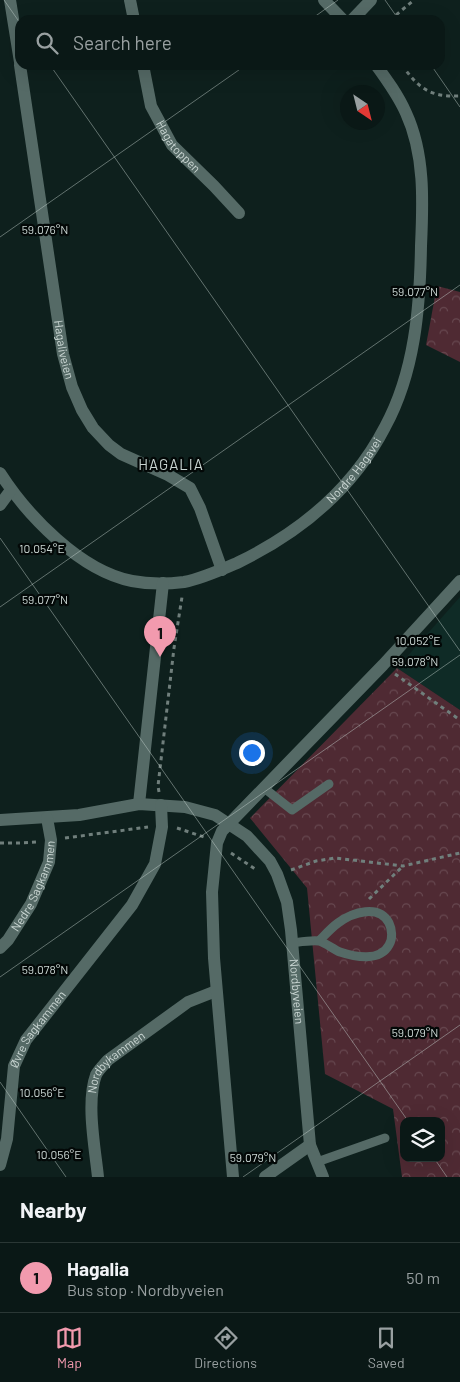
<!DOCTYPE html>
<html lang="en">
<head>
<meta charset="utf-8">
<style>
	:root { --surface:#0a1816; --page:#182523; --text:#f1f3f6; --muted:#99a0a1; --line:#2a3735; --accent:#f29aae }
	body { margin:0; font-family:Barlow,sans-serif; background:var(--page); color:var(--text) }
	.controls { position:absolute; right:15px; bottom:15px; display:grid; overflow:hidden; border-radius:10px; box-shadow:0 5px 20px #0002 }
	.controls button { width:45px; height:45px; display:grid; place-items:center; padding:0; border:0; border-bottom:1px solid var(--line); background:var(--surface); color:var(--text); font:25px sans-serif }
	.compass { position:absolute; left:340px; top:85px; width:45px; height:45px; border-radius:50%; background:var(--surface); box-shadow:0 5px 20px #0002; rotate:145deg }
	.you { position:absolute; left:251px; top:752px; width:18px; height:18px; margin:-12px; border:4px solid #fff; border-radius:50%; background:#1a73e8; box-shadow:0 0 0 8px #1a73e833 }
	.badge { display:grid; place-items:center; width:32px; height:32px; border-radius:50%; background:var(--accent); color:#111; font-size:16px; font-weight:700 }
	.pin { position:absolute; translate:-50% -41px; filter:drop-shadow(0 1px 2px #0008) }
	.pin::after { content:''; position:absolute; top:26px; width:18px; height:15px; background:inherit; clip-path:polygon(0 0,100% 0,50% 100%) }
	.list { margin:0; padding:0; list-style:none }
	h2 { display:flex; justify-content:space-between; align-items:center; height:65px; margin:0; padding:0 20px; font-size:21px }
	h2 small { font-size:16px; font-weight:400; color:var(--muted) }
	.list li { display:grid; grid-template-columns:32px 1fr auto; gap:15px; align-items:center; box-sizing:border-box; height:70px; padding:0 20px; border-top:1px solid var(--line) }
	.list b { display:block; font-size:19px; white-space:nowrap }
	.list p { margin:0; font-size:16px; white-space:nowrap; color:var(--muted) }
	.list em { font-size:16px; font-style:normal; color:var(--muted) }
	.icon { flex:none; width:28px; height:28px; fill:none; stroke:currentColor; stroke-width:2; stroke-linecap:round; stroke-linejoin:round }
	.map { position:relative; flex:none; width:460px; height:1177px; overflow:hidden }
	.search { position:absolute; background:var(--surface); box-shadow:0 5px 20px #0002; left:15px; right:15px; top:15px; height:55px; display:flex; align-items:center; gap:12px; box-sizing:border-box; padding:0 18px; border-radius:15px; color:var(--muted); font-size:19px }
	.sheet { height:135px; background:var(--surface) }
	nav { display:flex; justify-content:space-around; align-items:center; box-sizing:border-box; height:70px; border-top:1px solid var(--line); background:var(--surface); font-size:14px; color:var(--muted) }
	nav a { display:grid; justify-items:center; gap:2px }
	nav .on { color:var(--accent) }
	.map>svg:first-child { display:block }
	.built { fill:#0f2b26 }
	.forest { fill:url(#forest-crowns); fill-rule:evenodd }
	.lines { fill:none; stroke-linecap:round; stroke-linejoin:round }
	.path { stroke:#707f7c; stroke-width:3; stroke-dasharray:4 4; stroke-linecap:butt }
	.lane { stroke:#556a66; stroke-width:9 }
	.street { stroke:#556a66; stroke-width:12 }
	.ticks { fill:none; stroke:#cad6d3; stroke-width:1; stroke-opacity:0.45 }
	.labels { text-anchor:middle; stroke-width:4.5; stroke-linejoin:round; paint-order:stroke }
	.street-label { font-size:12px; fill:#cad6d3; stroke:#030807 }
	.quarter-label { font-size:15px; letter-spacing:1px; fill:#cad6d3; stroke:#030807 }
	.ticks-label { font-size:12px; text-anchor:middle; fill:#cad6d3; stroke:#030807; stroke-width:4.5; stroke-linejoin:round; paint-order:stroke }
</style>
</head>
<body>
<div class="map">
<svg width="460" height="1177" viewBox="0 0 460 1177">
	<defs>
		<pattern id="forest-crowns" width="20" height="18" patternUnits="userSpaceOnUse" patternTransform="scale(1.25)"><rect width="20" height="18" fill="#4f2a33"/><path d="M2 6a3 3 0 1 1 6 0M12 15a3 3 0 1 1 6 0" fill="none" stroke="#674850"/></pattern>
	</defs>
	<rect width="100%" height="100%" fill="#0e201d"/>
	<!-- built -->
	<path class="built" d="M460,597V710L397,668Z"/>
	<!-- forest -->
	<g class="forest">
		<path d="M437,286L460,292V362L426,345Z"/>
		<path d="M397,668L460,710V1177H402L393,1109L325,1074L307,888L250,818ZM404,1121H441V1158H404Z"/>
	</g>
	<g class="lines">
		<!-- path -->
		<g class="path">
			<path d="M390,20L414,0"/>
			<path d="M402,65C419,89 430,97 460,96"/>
			<path d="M395,674L460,720"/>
			<path d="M159,792L158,786L174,648L182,597"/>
			<path d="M177,828L204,837"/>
			<path d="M65,838L148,827"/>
			<path d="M0,843H18L37,842"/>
			<path d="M231,853L255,869"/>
			<path d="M291,870L316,861L335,858L403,866L460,853"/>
			<path d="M369,899L402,867"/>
		</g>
		<!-- lane -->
		<g class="lane">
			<path d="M264,788L292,810L329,784"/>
			<path d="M292,943C300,942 311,940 319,941C326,943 333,949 340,952C355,957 380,962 389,945C393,939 392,929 389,923C379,904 353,912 338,923C331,928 325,935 319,941"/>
			<path d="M317,1162L385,1138"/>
		</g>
		<!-- street -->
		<g class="street">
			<path d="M10,0L20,62"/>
			<path d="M130,0L134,20"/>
			<path d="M324,0L343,20"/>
			<path d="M352,20L371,0"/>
			<path id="s1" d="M20,65L63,354L72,387L82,410L93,428L109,445L121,454L168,475L190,488L200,508L222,570"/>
			<path id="s2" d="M143,65L151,106L172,145L214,186L239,213"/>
			<path id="s3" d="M0,473C27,515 80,571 132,581C147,584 168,584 184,582C201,579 221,570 237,563C299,533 353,489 385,427C415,372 420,307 421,246C423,202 425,154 406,113C398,95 387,80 376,65"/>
			<path d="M0,505L11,490"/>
			<path d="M139,804L163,583"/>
			<path id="s4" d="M0,820L79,815L139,804L185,807L215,815L247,836L270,861L277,874L287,902L291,930L310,1145L323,1177"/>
			<path id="s5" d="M0,948L8,940L31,904L49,862L51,840L47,818"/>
			<path id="s6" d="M0,1165L7,1139L14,1066L26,1040L132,905L155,864L162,827L161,805"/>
			<path id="s7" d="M98,1177C95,1148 86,1102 96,1075C99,1069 104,1065 108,1060L188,1002L216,991"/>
			<path d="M233,1177L214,958L212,892L217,843L222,831L383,665L460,581"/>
			<path d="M265,1177L310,1145"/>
		</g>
	</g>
	<!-- ticks -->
	<path class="ticks" d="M4,0L20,23M385,0L399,20M310,20L338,0M50,65L460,651M431,65L460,107M0,237L246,65M0,538L408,1121M0,607L460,285M0,977L460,655M0,1082L66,1177M434,1158L447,1177M243,1177L460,1025"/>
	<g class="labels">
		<!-- street labels -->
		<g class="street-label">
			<text dy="4" stroke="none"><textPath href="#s2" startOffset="91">Hagatoppen</textPath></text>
			<text dy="4" stroke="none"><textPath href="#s1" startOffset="288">Hagaliveien</textPath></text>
			<text dy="4" stroke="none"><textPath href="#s3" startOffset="434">Nordre Hagavei</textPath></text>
			<text dy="4" stroke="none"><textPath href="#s5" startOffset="72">Nedre Sagkammen</textPath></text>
			<text dy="4" stroke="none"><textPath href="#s4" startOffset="424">Nordbyveien</textPath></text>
			<text dy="4" stroke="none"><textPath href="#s6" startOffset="144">Øvre Sagkammen</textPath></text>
			<text dy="4" stroke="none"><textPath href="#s7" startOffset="125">Nordbykammen</textPath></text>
		</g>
		<!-- quarter labels -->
		<g class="quarter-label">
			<text x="171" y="470">HAGALIA</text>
		</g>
	</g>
	<g class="ticks-label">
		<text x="45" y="234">59.076°N</text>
		<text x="415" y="296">59.077°N</text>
		<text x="42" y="553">10.054°E</text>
		<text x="45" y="604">59.077°N</text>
		<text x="418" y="645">10.052°E</text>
		<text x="415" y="666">59.078°N</text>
		<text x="45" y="974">59.078°N</text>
		<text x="415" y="1037">59.079°N</text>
		<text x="42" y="1097">10.056°E</text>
		<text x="59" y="1159">10.056°E</text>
		<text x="253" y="1162">59.079°N</text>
	</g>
</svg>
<div class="controls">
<button><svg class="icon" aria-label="layers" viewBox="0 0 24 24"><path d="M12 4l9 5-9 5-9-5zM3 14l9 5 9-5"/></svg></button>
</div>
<svg class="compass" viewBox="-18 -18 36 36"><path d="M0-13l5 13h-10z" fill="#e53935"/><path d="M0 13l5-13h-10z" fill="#99a0a1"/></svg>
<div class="you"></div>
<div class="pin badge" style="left:160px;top:657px">1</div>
<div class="search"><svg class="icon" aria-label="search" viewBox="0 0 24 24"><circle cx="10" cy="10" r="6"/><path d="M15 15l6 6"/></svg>Search here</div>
</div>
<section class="sheet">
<h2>Nearby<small></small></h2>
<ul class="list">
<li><span class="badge">1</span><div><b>Hagalia</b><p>Bus stop · Nordbyveien</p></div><em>50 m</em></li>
</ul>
</section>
<nav>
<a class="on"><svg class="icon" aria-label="map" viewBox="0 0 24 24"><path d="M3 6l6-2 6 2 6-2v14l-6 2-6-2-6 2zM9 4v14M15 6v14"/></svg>Map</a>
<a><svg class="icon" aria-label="directions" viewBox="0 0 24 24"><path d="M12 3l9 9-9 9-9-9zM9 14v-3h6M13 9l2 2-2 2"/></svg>Directions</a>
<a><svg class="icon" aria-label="saved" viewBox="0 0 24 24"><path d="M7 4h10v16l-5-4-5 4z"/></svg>Saved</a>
</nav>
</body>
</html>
